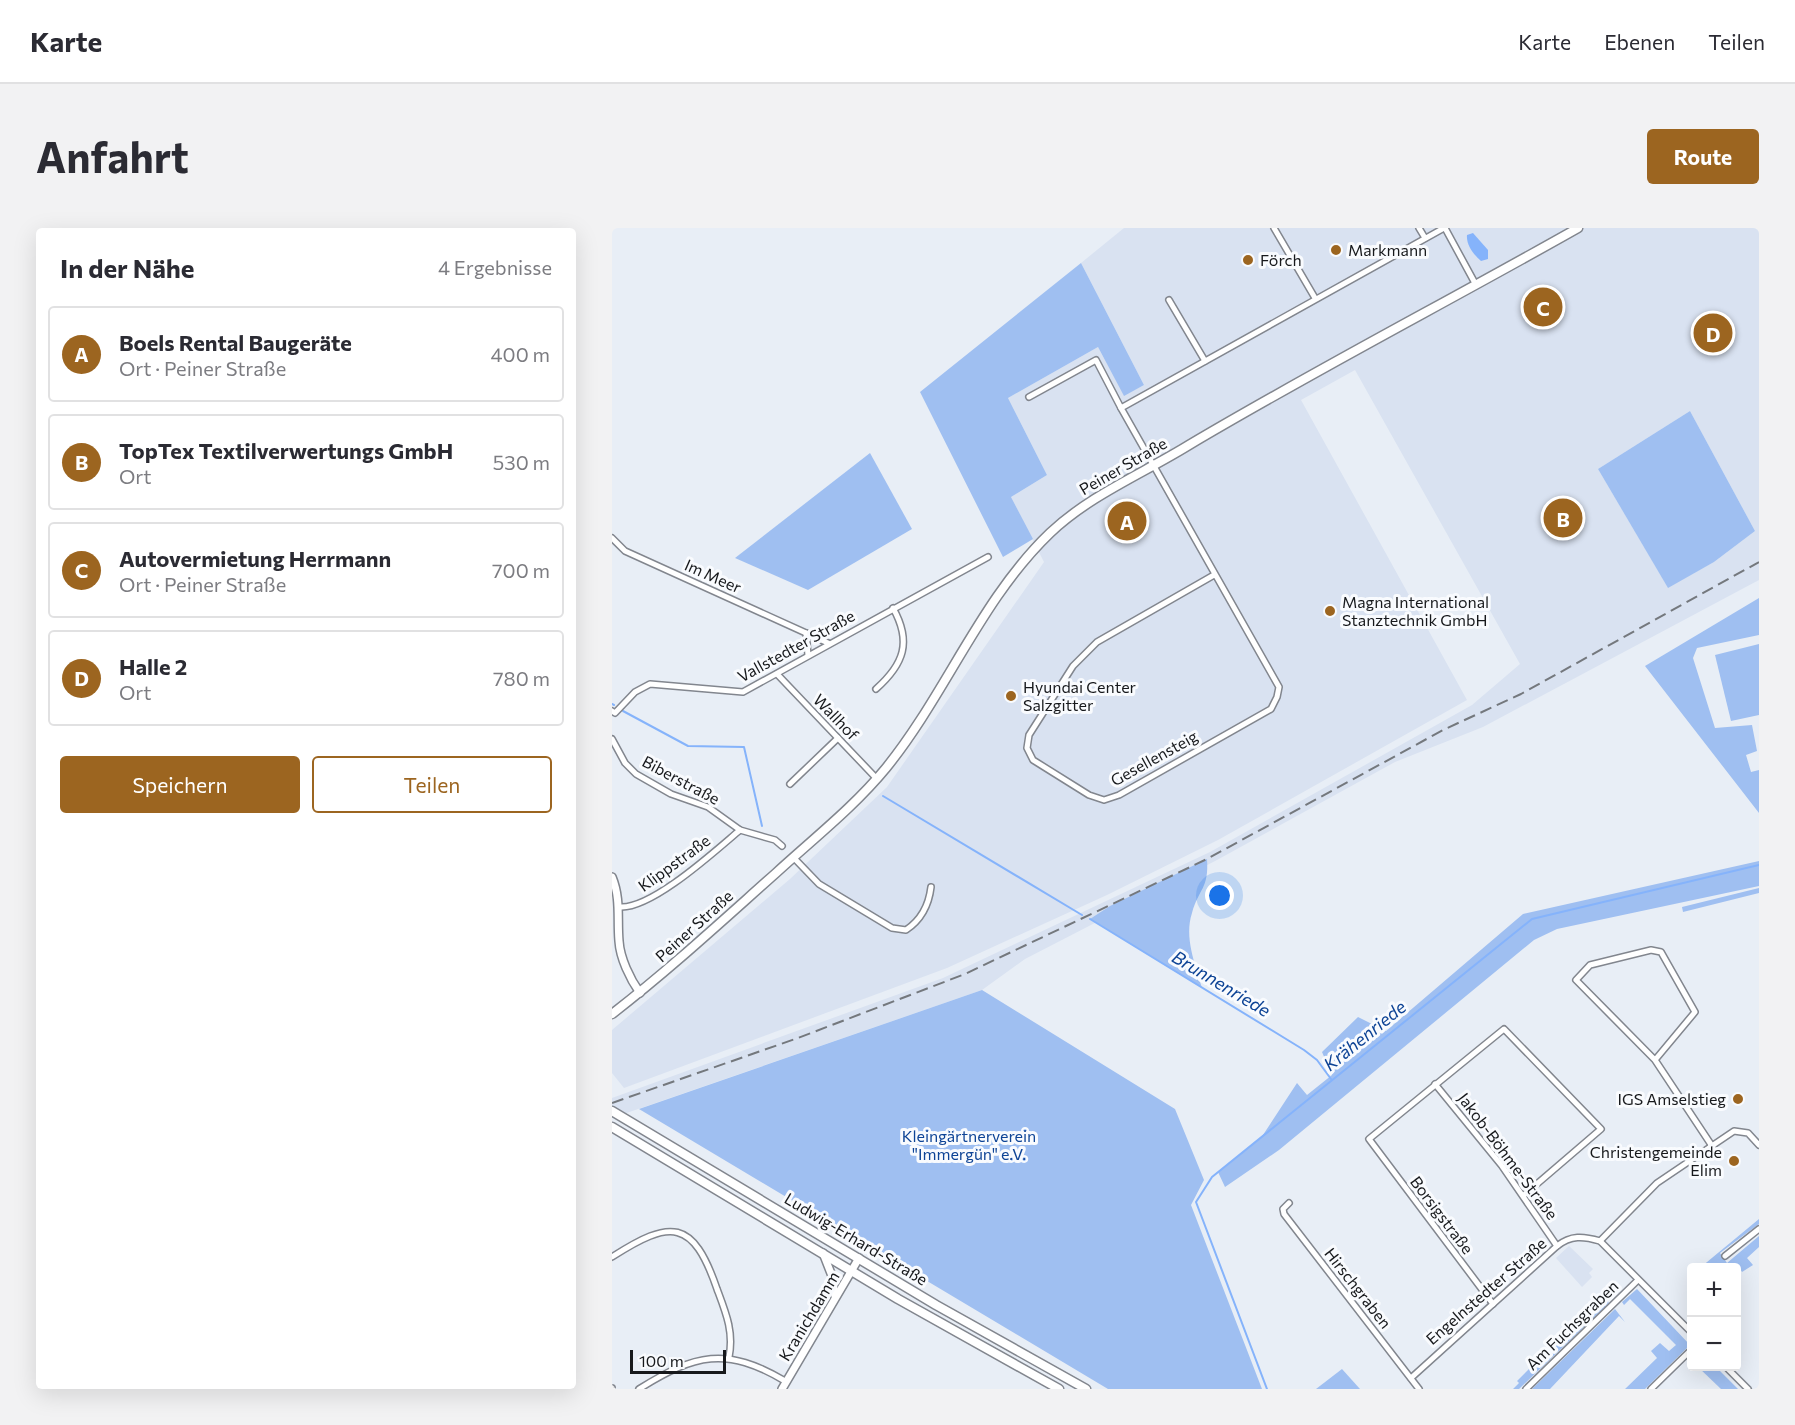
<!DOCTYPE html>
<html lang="de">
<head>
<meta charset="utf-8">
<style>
	:root { --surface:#fff; --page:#f2f2f3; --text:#2b2b33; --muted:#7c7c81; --line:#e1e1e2; --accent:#9c6520 }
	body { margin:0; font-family:Commissioner,sans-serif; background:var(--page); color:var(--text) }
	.controls { position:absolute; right:18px; bottom:18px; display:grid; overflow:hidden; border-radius:6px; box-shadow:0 6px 24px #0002 }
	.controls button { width:54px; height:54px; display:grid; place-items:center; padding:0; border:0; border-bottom:2px solid var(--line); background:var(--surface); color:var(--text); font:30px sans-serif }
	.scale { position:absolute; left:18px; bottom:15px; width:96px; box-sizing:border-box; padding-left:6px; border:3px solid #17191c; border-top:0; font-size:16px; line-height:21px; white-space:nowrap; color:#17191c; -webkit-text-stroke:4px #f9fbfe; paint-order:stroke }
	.you { position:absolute; left:608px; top:668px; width:21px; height:21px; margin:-15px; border:4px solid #fff; border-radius:50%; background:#1a73e8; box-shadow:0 0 0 9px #1a73e833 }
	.badge { display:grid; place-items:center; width:39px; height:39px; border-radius:50%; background:var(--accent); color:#fff; font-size:20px; font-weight:700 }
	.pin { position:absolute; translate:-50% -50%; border:3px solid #fff; box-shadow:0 2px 6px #0006 }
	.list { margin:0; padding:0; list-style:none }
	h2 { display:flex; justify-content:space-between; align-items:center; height:78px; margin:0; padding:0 24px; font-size:26px }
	h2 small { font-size:20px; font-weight:400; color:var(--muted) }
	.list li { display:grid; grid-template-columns:39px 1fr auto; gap:18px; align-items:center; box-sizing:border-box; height:96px; margin:0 12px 12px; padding:0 12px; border:2px solid var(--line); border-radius:6px }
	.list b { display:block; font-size:22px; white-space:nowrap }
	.list p { margin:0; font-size:20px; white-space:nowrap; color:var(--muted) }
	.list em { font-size:20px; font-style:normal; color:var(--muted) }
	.actions { display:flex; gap:12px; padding:18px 24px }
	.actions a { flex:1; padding:14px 0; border:2px solid var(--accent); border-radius:6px; text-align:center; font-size:21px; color:var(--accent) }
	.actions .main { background:var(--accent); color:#fff }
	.map { position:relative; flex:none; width:1147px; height:1161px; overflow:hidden; border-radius:6px }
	header { display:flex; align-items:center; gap:36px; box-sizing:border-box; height:84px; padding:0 30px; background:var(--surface); border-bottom:2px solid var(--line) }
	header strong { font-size:28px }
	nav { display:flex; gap:33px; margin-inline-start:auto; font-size:21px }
	.intro { display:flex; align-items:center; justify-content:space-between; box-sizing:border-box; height:144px; padding:0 36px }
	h1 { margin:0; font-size:42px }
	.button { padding:15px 27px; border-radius:6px; background:var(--accent); color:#fff; font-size:21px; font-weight:700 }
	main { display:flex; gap:36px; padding:0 36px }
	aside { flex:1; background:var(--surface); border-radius:6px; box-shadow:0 6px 24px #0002 }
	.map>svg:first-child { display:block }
	.built { fill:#d9e2f1; fill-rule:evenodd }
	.green { fill:#9fbff1 }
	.water { fill:#85b3fb }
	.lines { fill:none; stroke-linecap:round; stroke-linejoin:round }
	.stream { stroke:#85b3fb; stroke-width:2 }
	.minor-casing { stroke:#82868e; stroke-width:8 }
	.tertiary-casing { stroke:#82868e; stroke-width:10 }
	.secondary-casing { stroke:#82868e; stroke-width:11 }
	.minor { stroke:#fff; stroke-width:5 }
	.tertiary { stroke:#fff; stroke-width:7 }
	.secondary { stroke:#fff; stroke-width:8 }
	.rail { stroke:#74787d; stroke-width:2; stroke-dasharray:12 6; stroke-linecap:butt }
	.poi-dot { fill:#9c6520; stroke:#f9fbfe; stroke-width:2 }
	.labels { text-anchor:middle; stroke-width:6; stroke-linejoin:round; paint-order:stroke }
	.poi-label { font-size:16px; fill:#17191c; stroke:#f9fbfe; text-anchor:start }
	.street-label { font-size:16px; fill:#17191c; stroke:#f9fbfe }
	.park-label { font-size:16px; fill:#0e4496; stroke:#f9fbfe }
	.water-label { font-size:18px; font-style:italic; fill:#0d4395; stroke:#f9fbfe }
</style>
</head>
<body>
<header>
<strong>Karte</strong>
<nav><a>Karte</a><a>Ebenen</a><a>Teilen</a></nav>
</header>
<div class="intro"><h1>Anfahrt</h1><a class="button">Route</a></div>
<main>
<aside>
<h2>In der Nähe<small>4 Ergebnisse</small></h2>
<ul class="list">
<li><span class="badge">A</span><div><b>Boels Rental Baugeräte</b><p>Ort · Peiner Straße</p></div><em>400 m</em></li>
<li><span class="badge">B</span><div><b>TopTex Textilverwertungs GmbH</b><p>Ort</p></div><em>530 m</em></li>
<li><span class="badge">C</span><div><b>Autovermietung Herrmann</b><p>Ort · Peiner Straße</p></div><em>700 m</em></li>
<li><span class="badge">D</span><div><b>Halle 2</b><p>Ort</p></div><em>780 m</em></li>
</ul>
<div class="actions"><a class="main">Speichern</a><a>Teilen</a></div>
</aside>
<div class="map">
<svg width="1147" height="1161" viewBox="0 0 1147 1161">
	<rect width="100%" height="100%" fill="#e8eef6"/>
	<!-- built -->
	<g class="built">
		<path d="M512,0H1147V352L871,499L783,534L605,632L413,731L370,762L0,890V870L331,750L598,624L860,477L908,436L743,142L689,172L855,472L606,612L495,667L335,740L12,860L0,845V802L178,651L275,559L432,334L399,269L435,247L396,170L486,119L512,167L532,157L469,35ZM1078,183L1143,303L1102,334L1056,359L986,241Z"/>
		<path d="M957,1018L981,1041L977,1045L980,1049L970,1059L944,1030Z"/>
	</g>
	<!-- green -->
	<g class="green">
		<path d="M469,35L532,157L512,168L486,119L396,170L435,247L399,269L421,311L391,329L308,164Z"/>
		<path d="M1078,183L1143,303L1102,334L1056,360L986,241Z"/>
		<path d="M258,225L300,301L196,362L123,330Z"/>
		<path d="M1147,370V407L1085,420L1081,430L1103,500L1140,497L1145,523L1134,527L1139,544L1147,542V585L1033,438Z"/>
		<path d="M1147,416V487L1119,493L1103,427Z"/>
		<path d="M595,631C597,661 587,660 580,685C572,709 583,736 590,760L478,691L498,678Z"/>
		<path d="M1147,633V658L945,701L922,712L667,922L613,959L606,944L649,910L685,855L695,867L720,847L710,824L746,789L774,803L911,686Z"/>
		<path d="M1147,660V665L1071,684L1070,679Z"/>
		<path d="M370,762L563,881L592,952L579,977L650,1161H496L27,881Z"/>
		<path d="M1147,991V996L1108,1025L1115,1035L1147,1008V1019L1135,1030L1141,1037L1130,1044L1125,1036L1120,1039H1089Z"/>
		<path d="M1025,1061L1078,1117L1033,1161H1013L1045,1130L1039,1123L1048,1115L1057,1123L1064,1117L1018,1071L1012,1077L1010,1074Z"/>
		<path d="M988,1065L997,1075L907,1161H901L907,1155L905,1153L943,1115L945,1117L992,1074L986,1067Z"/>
		<path d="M1003,1081L1013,1094L1007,1088L938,1161H920Z"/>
		<path d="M1086,1139H1104L1126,1161H1109Z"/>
		<path d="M730,1141L748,1161H704Z"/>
	</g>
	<!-- water -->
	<path class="water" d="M861,5L876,22V31L869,33C862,27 854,17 855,7Z"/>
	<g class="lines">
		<!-- stream -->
		<g class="stream">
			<path d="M0,476L2,477"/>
			<path d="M11,483L76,518L132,519L150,598"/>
			<path d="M271,568L470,687"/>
			<path d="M478,691L692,822L705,832L719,851"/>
			<path d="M655,1161L584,974L600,949L920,691L1147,637"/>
		</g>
		<!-- minor casing -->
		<g class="minor-casing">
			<g id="minor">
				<path d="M662,0L703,70"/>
				<path d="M807,0L813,10"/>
				<path d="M833,0L864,57"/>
				<path d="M557,72L593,133"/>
				<path d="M417,169L484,132L509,180"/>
				<path d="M0,310L13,323L216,415"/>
				<path d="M602,347L485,414L461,438L417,507L415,520L421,532L477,567L492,572L507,567L659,481L665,469L667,459L509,180L832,0"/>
				<path d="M194,405L196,427"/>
				<path d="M165,446L265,551"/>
				<path d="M264,461C292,436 300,414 281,380"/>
				<path d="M0,483L3,485L23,464L38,456L131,464L376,329"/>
				<path d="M0,511L13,535L24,546L59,566L96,579L128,602L163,612L170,618"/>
				<path d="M178,556L226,510"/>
				<path d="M181,629L207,656L280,700L294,702C309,692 317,676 319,659"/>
				<path d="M8,679C40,681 103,623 128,602"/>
				<path d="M1043,832L1083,784L1049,724L1039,722L978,737L964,752L1043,832L1100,918"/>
				<path d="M823,856L890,938L945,1018"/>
				<path d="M677,975L671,981L672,986L807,1161"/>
				<path d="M988,1013L1045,955L1122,903L1136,905L1147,917"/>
				<path d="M1113,1028L1147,1001"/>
				<path d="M0,1029C59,991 81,991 105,1061C114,1085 122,1104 117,1129"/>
				<path d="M881,1076L757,911L892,801L989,901L912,967"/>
				<path d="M1113,1138L1136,1161"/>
				<path d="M799,1150L945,1018C959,1007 971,1008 988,1013L1080,1105"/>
				<path d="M0,1160V1161"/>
				<path d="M27,1161C83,1126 114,1118 173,1153"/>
				<path d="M914,1161L1026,1052"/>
				<path d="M1039,1161L1080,1121"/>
			</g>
		</g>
		<!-- tertiary casing -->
		<g class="tertiary-casing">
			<g id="tertiary">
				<path d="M0,649C9,671 5,690 7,713C8,730 18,751 28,765"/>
				<path d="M211,1025L220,1048L223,1068"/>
				<path d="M170,1161L247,1030"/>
			</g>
		</g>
		<!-- secondary casing -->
		<g class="secondary-casing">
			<g id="secondary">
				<path d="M0,786C57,742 110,693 164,645C201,611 242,579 274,540C334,466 369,371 438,305C478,267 530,246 577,217C705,141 837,73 966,0"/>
				<path d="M0,883L324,1077L474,1161"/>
				<path d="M0,899L286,1071L447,1161"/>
			</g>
		</g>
		<!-- minor -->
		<use href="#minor" class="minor"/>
		<!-- tertiary -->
		<use href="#tertiary" class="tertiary"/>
		<!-- secondary -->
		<use href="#secondary" class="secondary"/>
		<!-- rail -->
		<path class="rail" d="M0,875L186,810L353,746L595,631L831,502L909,466L1147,334"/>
	</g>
	<!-- markers -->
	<g class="poi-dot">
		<circle cx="724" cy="22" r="6"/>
		<circle cx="636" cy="32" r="6"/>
		<circle cx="718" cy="383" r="6"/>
		<circle cx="399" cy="468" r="6"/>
		<circle cx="1126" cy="871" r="6"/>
		<circle cx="1122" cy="933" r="6"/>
	</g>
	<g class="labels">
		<!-- poi labels -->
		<g class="poi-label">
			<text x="736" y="28">Markmann</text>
			<text x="648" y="38">Förch</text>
			<text x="730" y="380">Magna International<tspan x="730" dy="18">Stanztechnik GmbH</tspan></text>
			<text x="411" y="465">Hyundai Center<tspan x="411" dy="18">Salzgitter</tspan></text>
			<text x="1114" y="877" text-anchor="end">IGS Amselstieg</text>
			<text x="1110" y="930" text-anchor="end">Christengemeinde<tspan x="1110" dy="18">Elim</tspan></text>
		</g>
		<!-- street labels -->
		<g class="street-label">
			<text transform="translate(511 238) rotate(-30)" y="6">Peiner Straße</text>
			<text transform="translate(101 348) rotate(24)" y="6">Im Meer</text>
			<text transform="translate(184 418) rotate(-29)" y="6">Vallstedter Straße</text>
			<text transform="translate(224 489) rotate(46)" y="6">Wallhof</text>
			<text transform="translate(542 530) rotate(-29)" y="6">Gesellensteig</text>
			<text transform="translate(69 552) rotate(28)" y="6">Biberstraße</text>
			<text transform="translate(62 635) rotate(-36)" y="6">Klippstraße</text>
			<text transform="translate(82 698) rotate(-42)" y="6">Peiner Straße</text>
			<text transform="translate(896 928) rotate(53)" y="6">Jakob-Böhme-Straße</text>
			<text transform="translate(830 987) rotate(53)" y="6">Borsigstraße</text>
			<text transform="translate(244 1011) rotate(31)" y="6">Ludwig-Erhard-Straße</text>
			<text transform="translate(746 1060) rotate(52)" y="6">Hirschgraben</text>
			<text transform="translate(874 1063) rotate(-41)" y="6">Engelnstedter Straße</text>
			<text transform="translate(197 1088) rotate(-59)" y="6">Kranichdamm</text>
			<text transform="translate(960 1097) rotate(-44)" y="6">Am Fuchsgraben</text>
		</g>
		<!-- park labels -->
		<g class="park-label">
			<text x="357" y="914">Kleingärtnerverein<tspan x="357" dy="18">"Immergün" e.V.</tspan></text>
		</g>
		<!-- water labels -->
		<g class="water-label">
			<text transform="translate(609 756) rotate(31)" y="6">Brunnenriede</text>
			<text transform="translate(753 808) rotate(-39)" y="6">Krähenriede</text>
		</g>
	</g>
</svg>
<div class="controls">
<button>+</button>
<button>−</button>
</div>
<div class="scale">100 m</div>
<div class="you"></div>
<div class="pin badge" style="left:515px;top:293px">A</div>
<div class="pin badge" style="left:951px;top:290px">B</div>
<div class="pin badge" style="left:931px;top:79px">C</div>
<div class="pin badge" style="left:1101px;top:105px">D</div>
</div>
</main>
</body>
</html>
